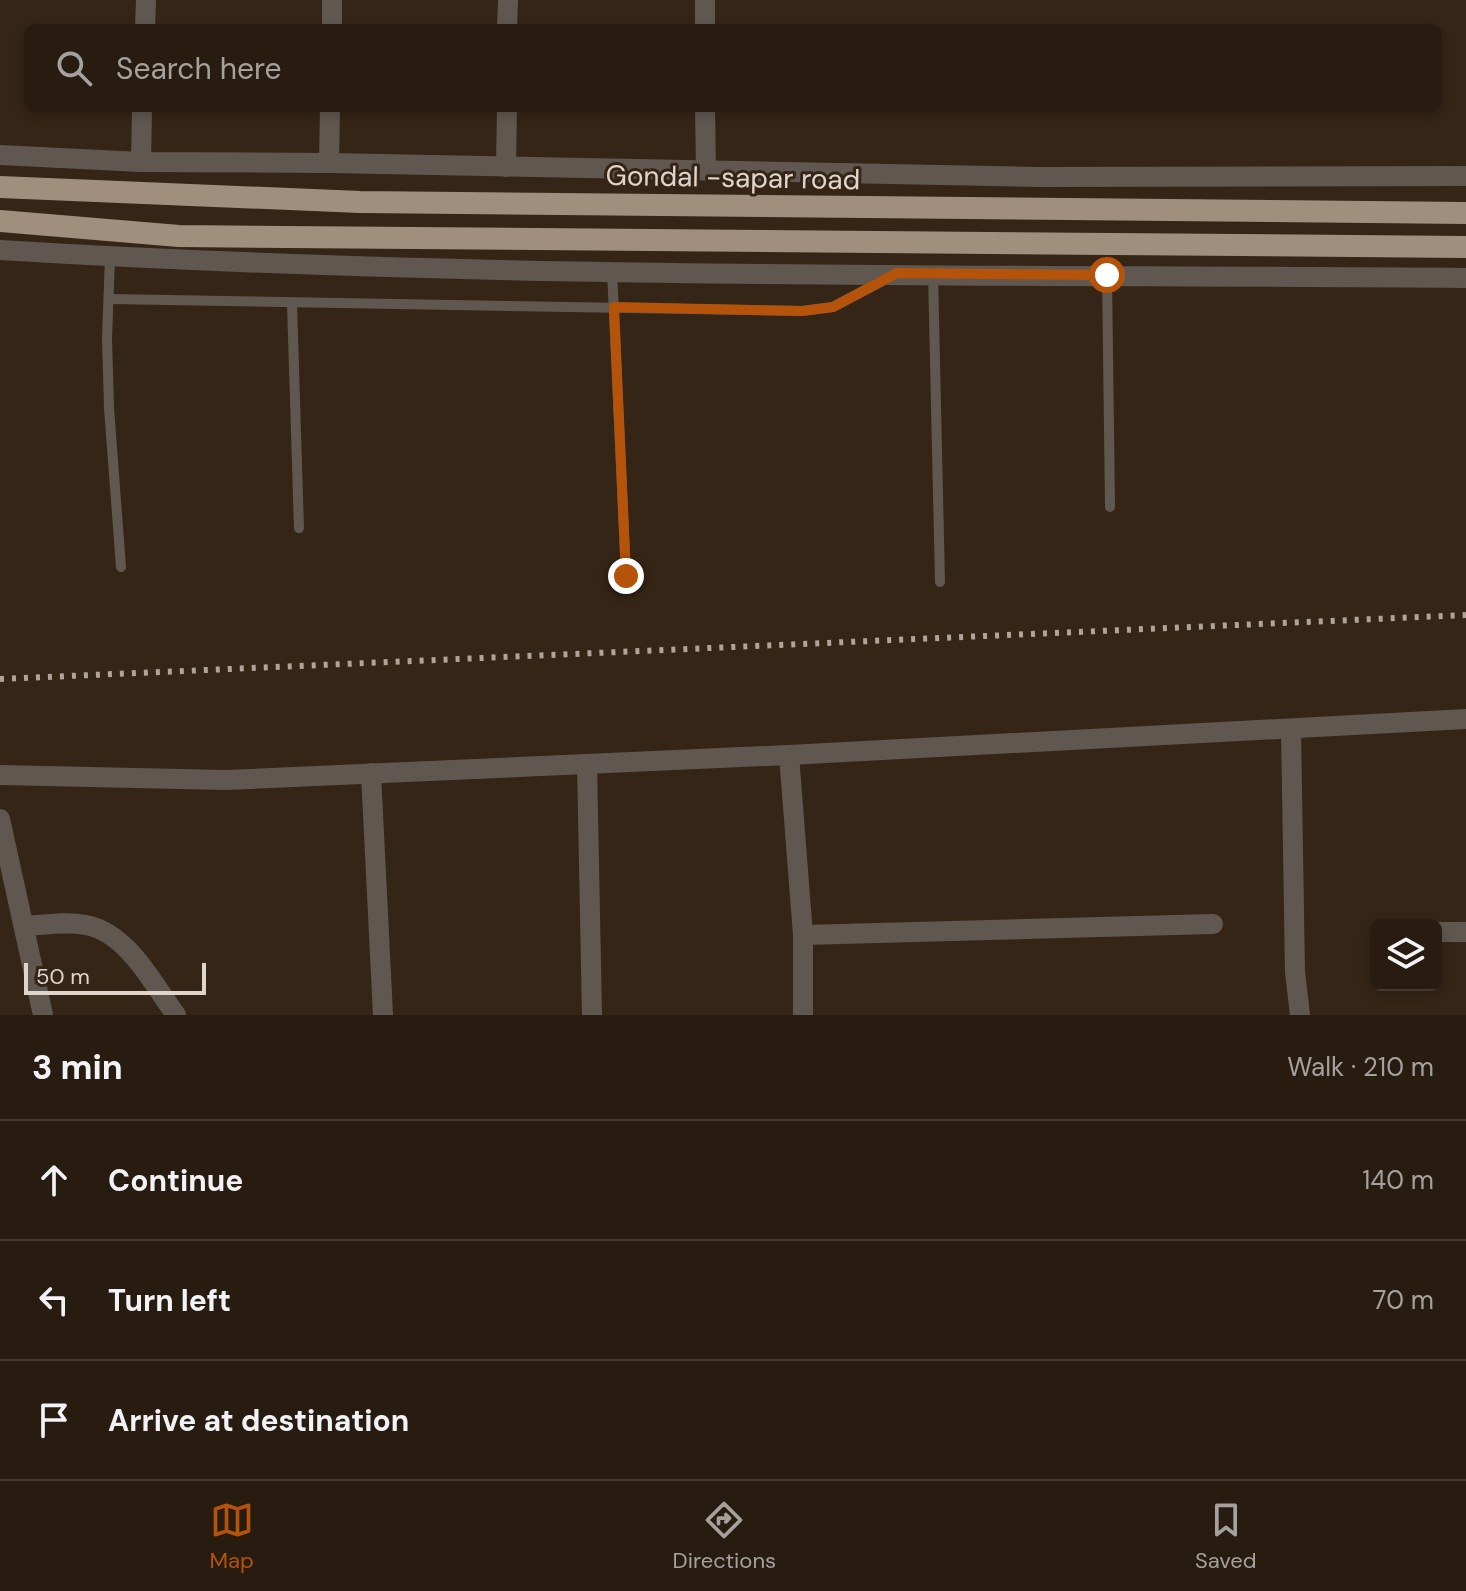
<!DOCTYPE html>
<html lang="en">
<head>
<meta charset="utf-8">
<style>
	:root { --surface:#281c10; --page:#34291e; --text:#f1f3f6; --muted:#a5a19f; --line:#443a30; --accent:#b45309 }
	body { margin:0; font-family:"DM Sans",sans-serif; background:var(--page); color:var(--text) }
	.controls { position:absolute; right:24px; bottom:24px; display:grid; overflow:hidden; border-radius:12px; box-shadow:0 4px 12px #0003 }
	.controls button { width:72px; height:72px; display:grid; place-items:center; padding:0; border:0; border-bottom:2px solid var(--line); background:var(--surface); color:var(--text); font:40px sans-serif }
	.scale { position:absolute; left:24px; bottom:20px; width:182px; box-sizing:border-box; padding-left:8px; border:4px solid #e0d5cb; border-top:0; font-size:22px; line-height:28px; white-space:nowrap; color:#e0d5cb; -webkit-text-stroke:6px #352516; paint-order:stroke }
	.stop { position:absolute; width:24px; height:24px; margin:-18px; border:6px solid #b45309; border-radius:50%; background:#fff }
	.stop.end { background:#b45309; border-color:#fff; box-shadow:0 2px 8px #0008 }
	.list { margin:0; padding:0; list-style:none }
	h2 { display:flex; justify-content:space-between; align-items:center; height:104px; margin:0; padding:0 32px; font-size:34px }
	h2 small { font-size:26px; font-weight:400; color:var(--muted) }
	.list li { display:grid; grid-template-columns:52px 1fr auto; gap:24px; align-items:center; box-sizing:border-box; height:120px; padding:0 32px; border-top:2px solid var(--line) }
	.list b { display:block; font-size:30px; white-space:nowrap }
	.list em { font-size:26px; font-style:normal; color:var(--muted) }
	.icon { flex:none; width:44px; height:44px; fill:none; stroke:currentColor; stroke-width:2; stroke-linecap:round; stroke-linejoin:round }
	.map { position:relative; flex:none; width:1466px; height:1015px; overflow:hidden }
	.search { position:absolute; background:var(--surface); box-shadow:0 4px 12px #0003; left:24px; right:24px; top:24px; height:88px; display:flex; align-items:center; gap:20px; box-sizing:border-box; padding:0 28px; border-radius:12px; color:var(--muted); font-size:30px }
	.sheet { height:464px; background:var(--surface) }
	nav { display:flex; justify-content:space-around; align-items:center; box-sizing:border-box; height:112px; border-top:2px solid var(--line); background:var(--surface); font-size:22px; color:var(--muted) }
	nav a { display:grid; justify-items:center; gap:4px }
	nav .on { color:var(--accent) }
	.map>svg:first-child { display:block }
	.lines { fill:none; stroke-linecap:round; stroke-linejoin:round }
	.service { stroke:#605850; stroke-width:10 }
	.minor { stroke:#605850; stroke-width:20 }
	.tertiary { stroke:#605850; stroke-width:20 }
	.trunk { stroke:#a18f7e; stroke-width:22 }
	.rail { stroke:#b0a398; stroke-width:6; stroke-dasharray:4 8; stroke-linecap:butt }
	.route { stroke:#b45309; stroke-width:10 }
	.labels { text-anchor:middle; stroke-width:6; stroke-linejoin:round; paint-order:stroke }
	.street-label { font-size:28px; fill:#e0d5cb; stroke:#352516 }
</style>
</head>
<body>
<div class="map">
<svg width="1466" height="1015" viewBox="0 0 1466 1015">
	<rect width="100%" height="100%" fill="#352516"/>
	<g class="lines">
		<!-- service -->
		<g class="service">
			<path d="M110,257L107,338L109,408L121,567"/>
			<path d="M612,271L626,576"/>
			<path d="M933,274L940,582"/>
			<path d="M1107,275L1110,507"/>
			<path d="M109,299L802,311L833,307L888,278"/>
			<path d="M292,304L299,528"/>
		</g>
		<!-- minor -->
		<g class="minor">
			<path d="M705,0V28"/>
			<path d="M145,28L146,0"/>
			<path d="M332,28V0"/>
			<path d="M507,28L508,0"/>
			<path d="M705,108L706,171"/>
			<path d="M141,162L142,108"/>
			<path d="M329,163L330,108"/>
			<path d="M506,167L507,108"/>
			<path d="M1291,729L1295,972L1300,1015"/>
			<path d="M789,755L803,935V1015"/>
			<path d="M587,764L592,1015"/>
			<path d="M371,773L383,1015"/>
			<path d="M0,775L226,780L789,755L1466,719"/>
			<path d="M0,819L43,1015"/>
			<path d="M24,926C44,925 66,921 86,925C128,933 153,984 176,1015"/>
			<path d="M1436,932H1466"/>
			<path d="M803,935L1213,924"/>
		</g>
		<!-- tertiary -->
		<g class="tertiary">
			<path d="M0,155L141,162L329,163L1038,177L1466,176"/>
			<path d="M0,250C488,280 978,274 1466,278"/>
		</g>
		<!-- trunk -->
		<g class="trunk">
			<path d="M0,187L360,202L1466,213"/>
			<path d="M0,221L179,236L1466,247"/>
		</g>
		<!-- rail -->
		<path class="rail" d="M0,679L1466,615"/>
	</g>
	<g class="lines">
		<!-- route -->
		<path class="route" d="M626,576L614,307L802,311L833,307L897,273L1107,275"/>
	</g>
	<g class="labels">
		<!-- street labels -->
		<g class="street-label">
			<text transform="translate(733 177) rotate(1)" y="10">Gondal -sapar road</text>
		</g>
	</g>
</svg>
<div class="controls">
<button><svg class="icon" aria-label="layers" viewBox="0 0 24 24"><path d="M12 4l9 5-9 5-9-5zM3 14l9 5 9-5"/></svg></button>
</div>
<div class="scale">50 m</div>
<div class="stop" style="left:1107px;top:275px"></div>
<div class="stop end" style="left:626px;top:576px"></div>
<div class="search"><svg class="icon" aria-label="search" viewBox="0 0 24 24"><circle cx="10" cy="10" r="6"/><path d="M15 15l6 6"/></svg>Search here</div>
</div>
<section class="sheet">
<h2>3 min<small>Walk · 210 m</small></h2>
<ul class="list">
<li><svg class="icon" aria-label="ahead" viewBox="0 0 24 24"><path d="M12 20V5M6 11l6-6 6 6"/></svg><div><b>Continue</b></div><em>140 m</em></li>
<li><svg class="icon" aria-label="left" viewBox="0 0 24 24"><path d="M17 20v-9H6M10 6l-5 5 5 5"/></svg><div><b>Turn left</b></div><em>70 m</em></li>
<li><svg class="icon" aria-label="arrive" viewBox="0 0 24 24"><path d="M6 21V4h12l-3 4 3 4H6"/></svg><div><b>Arrive at destination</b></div></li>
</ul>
</section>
<nav>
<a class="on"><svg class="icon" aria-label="map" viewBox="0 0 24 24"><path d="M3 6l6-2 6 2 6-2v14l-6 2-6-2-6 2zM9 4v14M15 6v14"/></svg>Map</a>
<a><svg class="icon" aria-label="directions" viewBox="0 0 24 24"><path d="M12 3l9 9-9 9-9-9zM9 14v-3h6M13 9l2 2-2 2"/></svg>Directions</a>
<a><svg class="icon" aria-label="saved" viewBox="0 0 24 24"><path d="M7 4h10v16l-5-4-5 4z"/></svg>Saved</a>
</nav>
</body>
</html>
